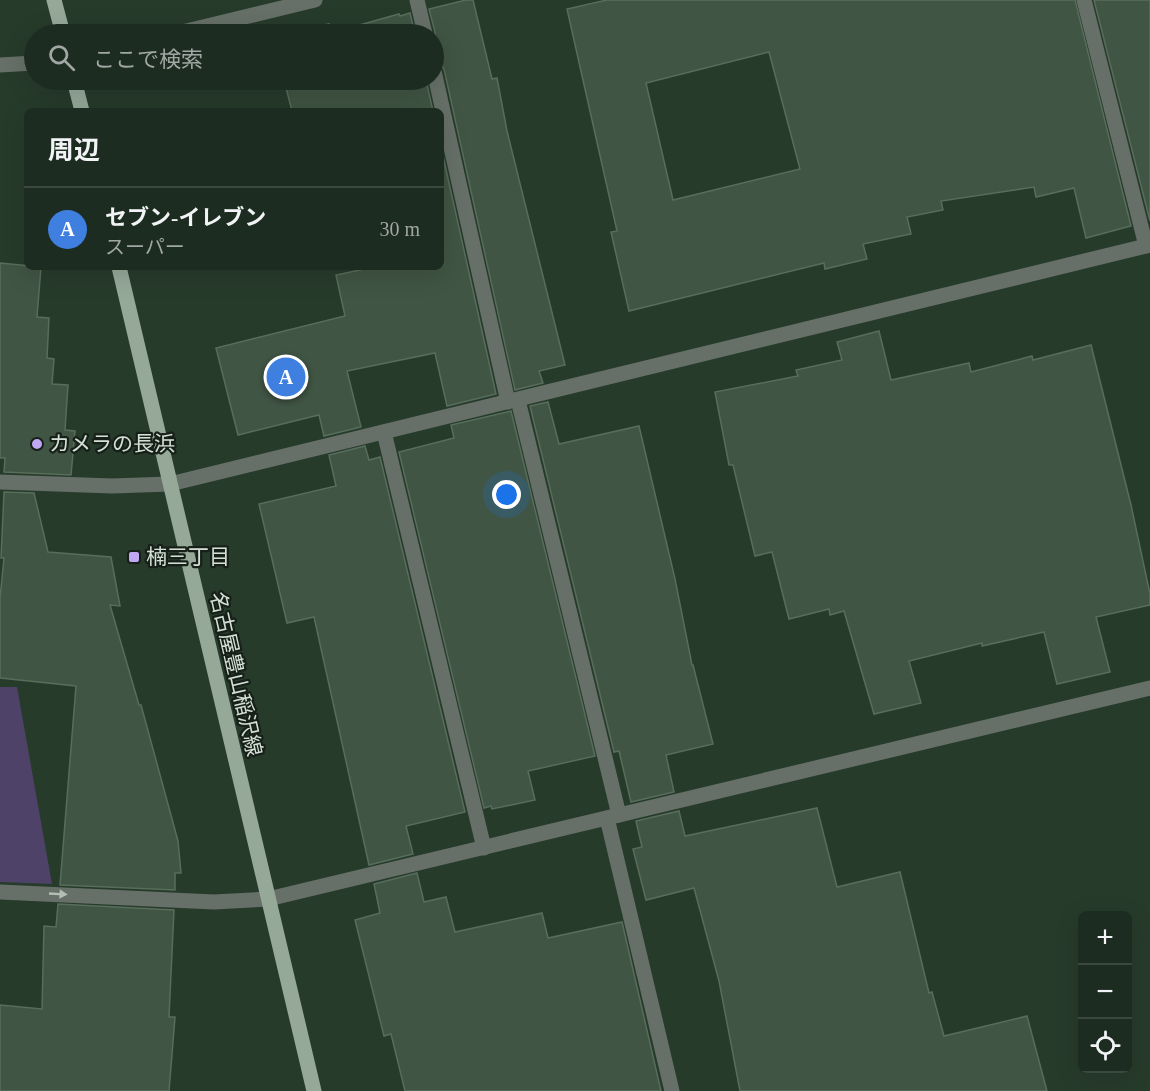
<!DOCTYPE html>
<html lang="ja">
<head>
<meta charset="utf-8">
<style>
	:root { --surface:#1d2c20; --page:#253429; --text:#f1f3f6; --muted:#a0a7a5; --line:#3b483e; --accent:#c1a8f3 }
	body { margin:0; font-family:"Times New Roman","Noto Sans JP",serif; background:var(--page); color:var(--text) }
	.controls { position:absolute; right:18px; bottom:18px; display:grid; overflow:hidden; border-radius:9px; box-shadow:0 6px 24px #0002 }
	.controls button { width:54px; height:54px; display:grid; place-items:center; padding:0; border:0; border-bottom:2px solid var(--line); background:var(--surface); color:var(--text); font:30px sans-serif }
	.you { position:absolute; left:507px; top:495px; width:21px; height:21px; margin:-15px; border:4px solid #fff; border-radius:50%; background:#1a73e8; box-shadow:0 0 0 9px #1a73e833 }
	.badge { display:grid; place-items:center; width:39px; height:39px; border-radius:50%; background:var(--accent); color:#fff; font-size:20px; font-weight:700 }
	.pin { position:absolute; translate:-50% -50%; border:3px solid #fff; box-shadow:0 2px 6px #0006 }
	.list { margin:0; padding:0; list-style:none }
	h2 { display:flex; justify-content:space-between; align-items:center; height:78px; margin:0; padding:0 24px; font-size:26px }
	h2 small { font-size:20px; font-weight:400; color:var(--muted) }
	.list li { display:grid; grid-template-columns:39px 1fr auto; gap:18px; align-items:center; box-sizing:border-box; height:84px; padding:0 24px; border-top:2px solid var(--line) }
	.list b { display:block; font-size:22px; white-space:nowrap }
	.list p { margin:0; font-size:20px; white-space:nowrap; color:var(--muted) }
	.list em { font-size:20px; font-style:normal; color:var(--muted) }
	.icon { flex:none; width:33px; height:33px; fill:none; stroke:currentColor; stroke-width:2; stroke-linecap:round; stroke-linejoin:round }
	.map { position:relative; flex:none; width:1150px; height:1091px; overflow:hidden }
	.search { position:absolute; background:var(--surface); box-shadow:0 6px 24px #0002; left:24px; top:24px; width:420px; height:66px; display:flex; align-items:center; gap:15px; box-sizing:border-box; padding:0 21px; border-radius:33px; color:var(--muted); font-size:22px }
	.panel { position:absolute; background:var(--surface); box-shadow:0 6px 24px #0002; left:24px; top:108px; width:420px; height:162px; border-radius:9px }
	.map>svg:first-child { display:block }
	.green { fill:#4e4268 }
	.building { fill:#415544; stroke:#586d5b; stroke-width:1.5; fill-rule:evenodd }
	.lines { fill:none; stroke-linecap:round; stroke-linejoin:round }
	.minor { stroke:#667068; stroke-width:15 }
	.major { stroke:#96a999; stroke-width:15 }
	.oneway { fill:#b3beb5 }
	.poi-dot { fill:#c1a8f3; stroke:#161f18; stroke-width:2 }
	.labels { text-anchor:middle; stroke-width:4.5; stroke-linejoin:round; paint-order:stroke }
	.poi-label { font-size:21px; fill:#d4e0d6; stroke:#161f18; text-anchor:start }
	.street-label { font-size:21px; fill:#d4e0d6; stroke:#161f18 }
</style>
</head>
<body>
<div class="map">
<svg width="1150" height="1091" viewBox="0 0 1150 1091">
	<rect width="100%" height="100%" fill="#273b2b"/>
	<!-- green -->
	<path class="green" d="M0,687H17L52,884L0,882Z"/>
	<!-- building -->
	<g class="building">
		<path d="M466,0H473L492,79L497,78L507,131L565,365L539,371L543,383L515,390L444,69L441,64L434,61L435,32L429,9Z"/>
		<path d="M607,0H1075L1131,226L1086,238L1074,188L1036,197L1034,187L941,201L943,210L907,217L911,234L863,244L867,259L825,269L824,263L629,311L611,232L617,231L567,9ZM769,52L800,169L673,200L646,83Z"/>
		<path d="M1094,0H1150V221Z"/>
		<path d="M410,13L415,34H286L329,24L331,33L399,14L400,16Z"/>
		<path d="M284,80H426L433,111H292Z"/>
		<path d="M441,147L496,394L447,406L435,353L347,371L361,427L324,436L319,415L238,435L216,348L345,316L336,275L374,267H441Z"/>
		<path d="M0,263L41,267L37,317L49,318L47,358L54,359L52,384L68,385L65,430L75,431L71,475L4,472L5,458H0Z"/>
		<path d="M879,331L891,380L969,363L971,372L1032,356L1033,360L1091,345L1131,505L1150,594V605L1096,617L1110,672L1057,684L1044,632L982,646V643L909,661L921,703L874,714L844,611L830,615L829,609L789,619L772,552L755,556L733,465H729L715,392L798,376L796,370L842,360L837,342Z"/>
		<path d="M548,402L559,444L639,426L675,579L692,665H693L713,744L666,755L674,792L631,802L619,751L614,752L530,406Z"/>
		<path d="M511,411L595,756L528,771L535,800L492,809L491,806L484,808L399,452L454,438L451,425Z"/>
		<path d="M365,446L369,460L380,457L465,812L406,826L413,854L369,865L314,617L287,623L259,504L336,486L329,455Z"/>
		<path d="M4,492L34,493L48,552L111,557L120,606L110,605L139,705H141L178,841L181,873H175V890L60,885L76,686L0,678V598L4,558H1Z"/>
		<path d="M817,808L837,887L900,872L929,993L932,992L944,1036L1027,1016L1047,1091H740L719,981L694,888L646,900L633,849L642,847L636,821L679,811L685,836Z"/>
		<path d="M417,873L424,902L446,897L455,932L542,913L548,938L622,922L661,1091H405L391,1034L384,1036L355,920L380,913L374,884Z"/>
		<path d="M58,904L174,910L169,1017H175L169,1091H0V1005L42,1009L44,926L56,927Z"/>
	</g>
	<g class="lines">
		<!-- minor -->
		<g class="minor">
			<path d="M417,0L425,34"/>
			<path d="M1084,0L1146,246"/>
			<path d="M174,34L315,0"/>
			<path d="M0,65L34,63"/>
			<path d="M434,71L508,402"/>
			<path d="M518,400L619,815"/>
			<path d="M384,432L484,848"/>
			<path d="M0,482L112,486L170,484L1150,245"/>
			<path d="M607,818L672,1091"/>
			<path d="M0,892L214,902L268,899L1150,688"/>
		</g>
		<!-- major -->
		<g class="major">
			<path d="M54,0L63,34"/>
			<path d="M74,80L82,111"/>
			<path d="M119,267L314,1091"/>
		</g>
	</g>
	<!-- one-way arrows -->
	<defs><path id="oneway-solid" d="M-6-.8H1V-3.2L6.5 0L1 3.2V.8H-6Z" transform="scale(1.5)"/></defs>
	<use class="oneway" href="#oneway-solid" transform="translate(58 894) rotate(3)"/>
	<!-- markers -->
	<g class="poi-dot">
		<circle cx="37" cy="444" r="6"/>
		<rect x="128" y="551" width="12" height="12" rx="3"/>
	</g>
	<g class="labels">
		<!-- poi labels -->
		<g class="poi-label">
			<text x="49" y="451">カメラの長浜</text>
			<text x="146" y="564">楠三丁目</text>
		</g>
		<!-- street labels -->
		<g class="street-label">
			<text transform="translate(236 674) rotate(77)" y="7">名古屋豊山稲沢線</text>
		</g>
	</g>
</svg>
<div class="controls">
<button>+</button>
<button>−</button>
<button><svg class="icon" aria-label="locate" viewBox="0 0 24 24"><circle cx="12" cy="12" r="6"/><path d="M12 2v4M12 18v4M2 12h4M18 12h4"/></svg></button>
</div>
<div class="you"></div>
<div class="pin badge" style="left:286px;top:377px;background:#3f7fe0">A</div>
<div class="search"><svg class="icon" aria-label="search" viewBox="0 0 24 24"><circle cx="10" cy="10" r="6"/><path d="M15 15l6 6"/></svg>ここで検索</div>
<section class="panel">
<h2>周辺<small></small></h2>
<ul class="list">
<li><span class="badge" style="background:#3f7fe0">A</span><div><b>セブン-イレブン</b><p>スーパー</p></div><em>30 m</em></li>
</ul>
</section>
</div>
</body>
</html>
